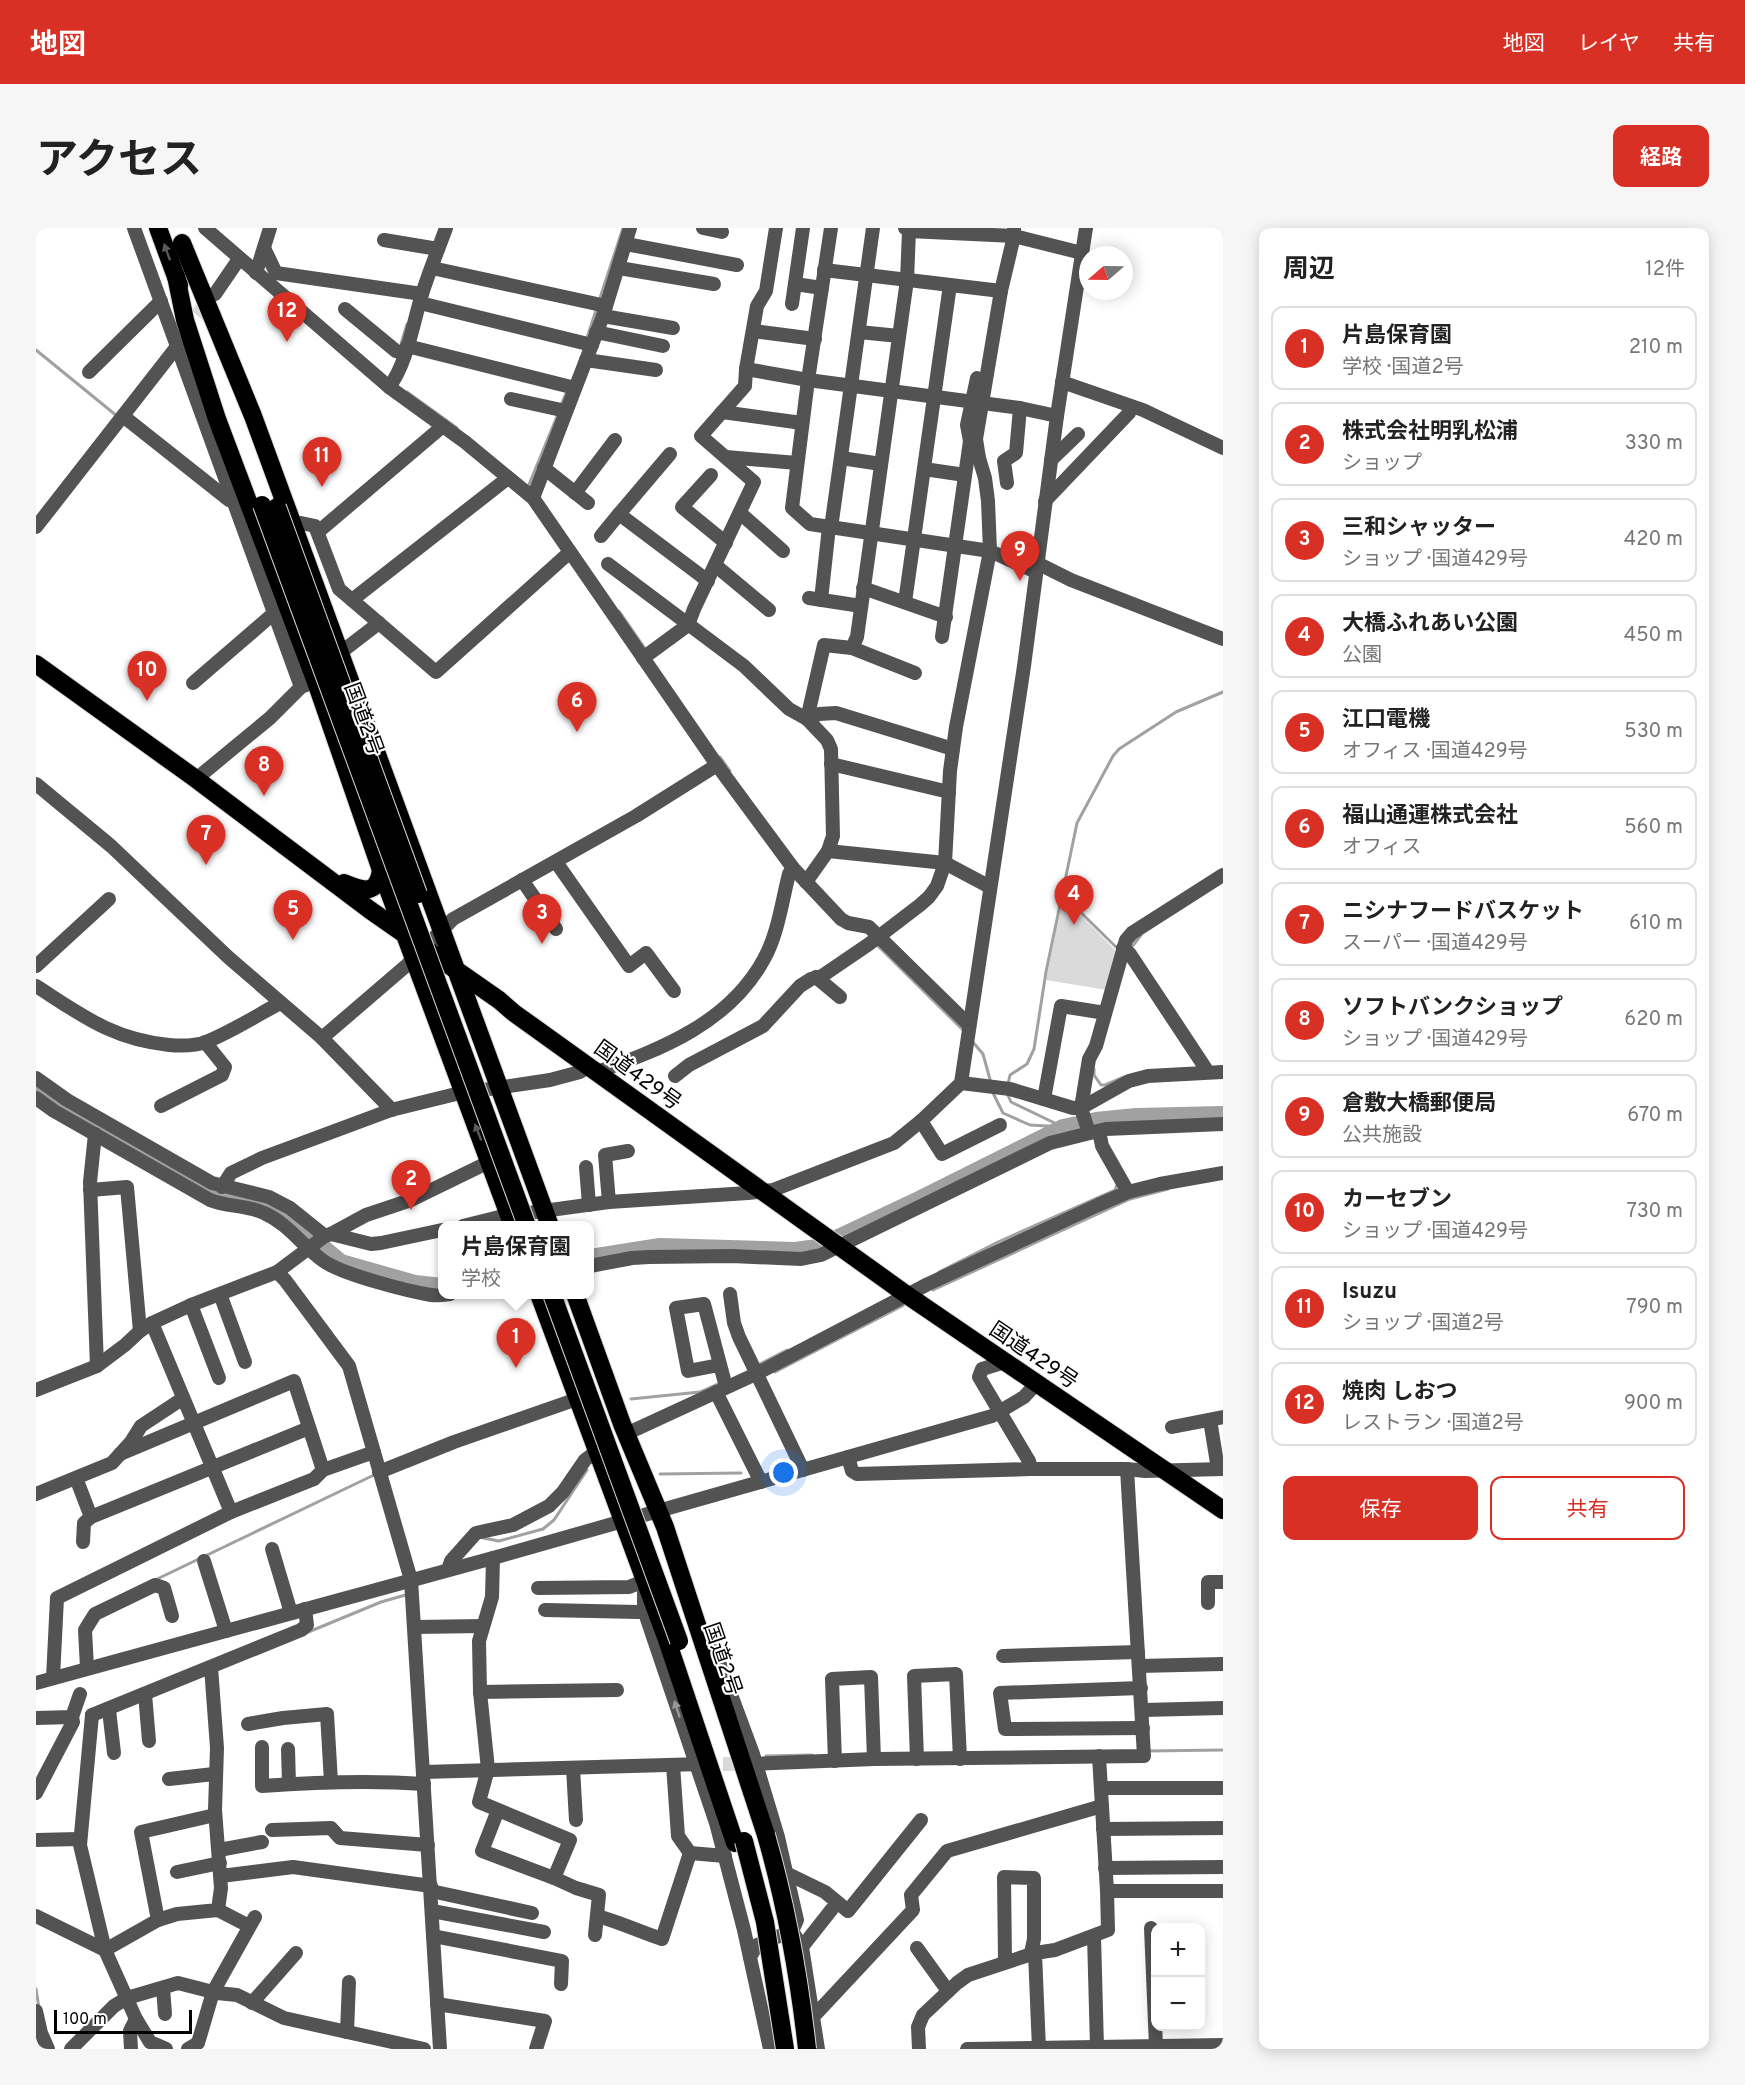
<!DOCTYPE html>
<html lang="ja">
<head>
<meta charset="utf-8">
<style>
	:root { --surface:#fff; --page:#f6f6f6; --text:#222; --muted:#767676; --line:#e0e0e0; --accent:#d93025 }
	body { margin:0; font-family:Overpass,"Noto Sans JP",sans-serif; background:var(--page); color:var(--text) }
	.controls { position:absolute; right:18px; bottom:18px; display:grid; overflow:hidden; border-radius:12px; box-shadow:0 3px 15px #0003 }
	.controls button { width:54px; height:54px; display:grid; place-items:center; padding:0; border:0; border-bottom:2px solid var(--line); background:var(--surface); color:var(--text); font:30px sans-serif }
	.compass { position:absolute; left:1043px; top:18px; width:54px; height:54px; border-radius:50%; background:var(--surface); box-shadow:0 3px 15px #0003; rotate:250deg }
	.scale { position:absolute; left:18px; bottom:15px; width:138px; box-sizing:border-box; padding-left:6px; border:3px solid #000; border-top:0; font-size:16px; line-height:21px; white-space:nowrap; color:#000; -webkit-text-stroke:4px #fff; paint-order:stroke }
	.you { position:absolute; left:748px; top:1245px; width:21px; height:21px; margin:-15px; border:4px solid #fff; border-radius:50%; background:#1a73e8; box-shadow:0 0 0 9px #1a73e833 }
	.badge { display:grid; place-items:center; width:39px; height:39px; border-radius:50%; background:var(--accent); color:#fff; font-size:20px; font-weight:700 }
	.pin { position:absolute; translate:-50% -50px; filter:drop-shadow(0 2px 3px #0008) }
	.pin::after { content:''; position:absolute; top:32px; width:21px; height:18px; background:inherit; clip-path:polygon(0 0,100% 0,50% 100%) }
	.popup { position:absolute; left:402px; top:993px; width:156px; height:78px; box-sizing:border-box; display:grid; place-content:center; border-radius:12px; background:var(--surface); filter:drop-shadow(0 2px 4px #0005); font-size:20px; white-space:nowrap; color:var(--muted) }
	.popup b { font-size:22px; color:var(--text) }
	.popup::after { content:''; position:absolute; left:50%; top:100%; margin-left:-12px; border:12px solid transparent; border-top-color:var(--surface) }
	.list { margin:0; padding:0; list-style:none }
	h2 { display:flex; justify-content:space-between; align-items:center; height:78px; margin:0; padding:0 24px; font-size:26px }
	h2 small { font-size:20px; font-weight:400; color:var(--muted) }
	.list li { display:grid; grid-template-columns:39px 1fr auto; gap:18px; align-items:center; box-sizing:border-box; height:84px; margin:0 12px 12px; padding:0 12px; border:2px solid var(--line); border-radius:12px }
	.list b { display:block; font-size:22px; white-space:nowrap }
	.list p { margin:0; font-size:20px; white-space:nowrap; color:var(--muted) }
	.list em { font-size:20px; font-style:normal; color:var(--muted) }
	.actions { display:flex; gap:12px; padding:18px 24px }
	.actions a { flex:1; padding:14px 0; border:2px solid var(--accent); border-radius:12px; text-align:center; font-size:21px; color:var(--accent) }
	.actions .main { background:var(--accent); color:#fff }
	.map { position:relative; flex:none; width:1187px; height:1821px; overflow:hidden; border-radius:12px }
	header { display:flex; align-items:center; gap:36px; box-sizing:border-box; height:84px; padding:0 30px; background:var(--accent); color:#fff }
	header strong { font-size:28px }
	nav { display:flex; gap:33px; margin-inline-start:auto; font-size:21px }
	.intro { display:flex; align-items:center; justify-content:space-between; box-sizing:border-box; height:144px; padding:0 36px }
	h1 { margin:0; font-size:42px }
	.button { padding:15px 27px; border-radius:12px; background:var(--accent); color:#fff; font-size:21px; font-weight:700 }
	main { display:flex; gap:36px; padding:0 36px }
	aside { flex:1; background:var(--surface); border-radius:12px; box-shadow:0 3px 15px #0003 }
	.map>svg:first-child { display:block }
	.green { fill:#dadada }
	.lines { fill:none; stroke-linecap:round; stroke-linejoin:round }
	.stream { stroke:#a1a1a1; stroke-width:3 }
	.river { stroke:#a1a1a1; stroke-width:16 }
	.minor-tunnel { stroke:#d9d9d9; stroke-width:14; stroke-dasharray:14 7; stroke-linecap:butt }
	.highway-casing { stroke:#dbdbdb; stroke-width:20 }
	.minor { stroke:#535353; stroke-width:14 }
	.highway { stroke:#000; stroke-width:18 }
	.highway-bridge-casing { stroke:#dbdbdb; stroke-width:20; stroke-linecap:butt }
	.highway-bridge { stroke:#000; stroke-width:18 }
	.oneway { fill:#595959 }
	.oneway2 { fill:#989898 }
	.labels { text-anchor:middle; stroke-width:4.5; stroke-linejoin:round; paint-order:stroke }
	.street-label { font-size:21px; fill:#000; stroke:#fff }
</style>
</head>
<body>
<header>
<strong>地図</strong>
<nav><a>地図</a><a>レイヤ</a><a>共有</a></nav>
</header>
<div class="intro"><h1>アクセス</h1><a class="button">経路</a></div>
<main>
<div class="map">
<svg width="1187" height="1821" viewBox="0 0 1187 1821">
	<rect width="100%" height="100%" fill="#fff"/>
	<!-- green -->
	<path class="green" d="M1027,669L1081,724L1071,762L1010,752Z"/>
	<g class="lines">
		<!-- stream -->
		<g class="stream">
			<path d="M563,73L587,0"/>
			<path d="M550,113L561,79"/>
			<path d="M365,116L371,96"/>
			<path d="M0,122L81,188"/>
			<path d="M371,164L421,200"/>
			<path d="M525,177L531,163"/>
			<path d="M492,259L522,186"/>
			<path d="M583,383L610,422"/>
			<path d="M684,529L694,543"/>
			<path d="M1026,666L1081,720"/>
			<path d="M839,715L928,803"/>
			<path d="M1095,720L1105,707"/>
			<path d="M936,813L947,826L955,855"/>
			<path d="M1058,841V847L1065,857H1069L1088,849"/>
			<path d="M972,856L974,847L991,836L998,821L1010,744L1041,595L1077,528L1083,521L1140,484L1187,464"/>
			<path d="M957,865L967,885L994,897L1027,899"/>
			<path d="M971,865L975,874L1025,898"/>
			<path d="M1060,892V899"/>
			<path d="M903,1044L962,1014L1079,962L1081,957"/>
			<path d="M897,1062L1094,971L1132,961"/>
			<path d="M722,1137L751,1122"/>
			<path d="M739,1144L868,1077"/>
			<path d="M595,1171L664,1164L684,1155"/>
			<path d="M624,1246L705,1245"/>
			<path d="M447,1310L463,1313L507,1301L518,1292L551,1242"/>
			<path d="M119,1352L340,1246"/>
			<path d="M270,1405L345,1374L373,1366"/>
			<path d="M1111,1523L1187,1522"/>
			<path d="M730,1528L776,1527"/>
			<path d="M0,1761L3,1780"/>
		</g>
		<!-- river -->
		<g class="river">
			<path d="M0,861L32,884L180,966L234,978L245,984L305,1034L379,1055L406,1058"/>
			<path d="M554,1029L624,1018L759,1022L781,1019L885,970L1027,899L1060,892L1100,888L1187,886"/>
		</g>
		<!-- minor-tunnel -->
		<g class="minor-tunnel">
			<path d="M147,103L176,70"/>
			<path d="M666,1536H713"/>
		</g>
		<!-- highway casing -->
		<g class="highway-casing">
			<g id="highway">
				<path d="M122,0L143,57"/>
				<path d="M146,15L217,188L514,998"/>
				<path d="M140,48L149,92L181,191L280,454L345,642L477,998"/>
				<path d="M0,436L160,551L334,682L463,772L478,785L871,1067L1187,1282"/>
				<path d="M308,655C327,663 341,668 345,642"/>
				<path d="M503,1066L630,1409L699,1615"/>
				<path d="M539,1066L586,1196L629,1299L730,1607"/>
			</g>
		</g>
		<!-- minor -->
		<g class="minor">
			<path d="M98,0L265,459"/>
			<path d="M169,0L353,159L429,214L497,270L681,537L757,640L805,691L812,695L833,699L933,797"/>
			<path d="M667,0L686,4"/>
			<path d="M795,0L772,152L756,280L774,296L954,323L1000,344"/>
			<path d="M869,0L873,3L978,8L1046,25"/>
			<path d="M348,12L402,21"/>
			<path d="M590,16L701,37"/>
			<path d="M228,20L240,45L386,66"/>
			<path d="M396,40L570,78"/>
			<path d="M583,40L678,56"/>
			<path d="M788,42L965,63"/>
			<path d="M220,45L234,0"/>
			<path d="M759,56L786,60"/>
			<path d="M179,66L203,31"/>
			<path d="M384,75L556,117"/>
			<path d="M756,76L767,0"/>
			<path d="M309,81L360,123L368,126"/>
			<path d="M567,88L637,100"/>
			<path d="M717,103L779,111"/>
			<path d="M560,104L627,118"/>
			<path d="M823,104L863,108"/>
			<path d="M371,118L539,160"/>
			<path d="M550,132L620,142"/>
			<path d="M710,141L772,152L984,180L1021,188"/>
			<path d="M53,144L125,73"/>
			<path d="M1026,154L1107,182L1187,220"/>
			<path d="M353,159C371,136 377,95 386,66C393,44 402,22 410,0"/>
			<path d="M475,171L530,183"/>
			<path d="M686,184L766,195"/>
			<path d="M87,188L193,272L196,271"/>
			<path d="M634,226L583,286L672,353"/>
			<path d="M690,229L761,235"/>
			<path d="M805,230L845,236"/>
			<path d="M1015,232L1042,206"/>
			<path d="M508,240L552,275"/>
			<path d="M888,241L929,247"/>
			<path d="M675,247L646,279L690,315"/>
			<path d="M971,255L968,233L980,225L984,180"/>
			<path d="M539,265L579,212"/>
			<path d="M497,270L567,88L594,0"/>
			<path d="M1009,273L1093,185"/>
			<path d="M704,285L747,323"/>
			<path d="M265,295L279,298L303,361L316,372L472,250"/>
			<path d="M0,299L139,121L142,120"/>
			<path d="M795,300L837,0"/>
			<path d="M282,304L407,198"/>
			<path d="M565,308L583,286"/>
			<path d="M1001,335L1035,352L1187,411"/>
			<path d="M572,336L708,438L753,481L771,491L791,512L795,521L797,608L792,623L770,654"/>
			<path d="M679,337L733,382"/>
			<path d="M827,360L910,389"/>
			<path d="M773,370L825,378"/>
			<path d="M316,372L400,444L534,324"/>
			<path d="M785,372L793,299"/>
			<path d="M869,374L914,57"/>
			<path d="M906,409L934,213L931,197L941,150"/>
			<path d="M816,420L879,445"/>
			<path d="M304,425L343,395"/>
			<path d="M607,430L652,397L658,381L718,254L665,208L709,158L710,141L721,78L730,63L740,0"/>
			<path d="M157,455L237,386"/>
			<path d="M771,491L788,417L816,420L821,409L871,52L873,3"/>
			<path d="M771,491L783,486L800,485L917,521"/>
			<path d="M795,536L913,564"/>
			<path d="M160,551L234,490L265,459L273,456"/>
			<path d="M0,556L75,618L192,729L286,810L371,737L417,691L600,588L681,537"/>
			<path d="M792,623L909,635L954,659"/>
			<path d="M520,634L593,738L610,725L638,763"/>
			<path d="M486,652L520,701"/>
			<path d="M1087,720L1094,726L1172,844"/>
			<path d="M0,738L73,671"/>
			<path d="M780,749L804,769"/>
			<path d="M0,758C47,788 76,811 133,817C145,818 159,818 170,814C195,804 220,788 244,775"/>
			<path d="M286,810L356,882"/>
			<path d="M561,844C626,821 693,795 728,731C742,706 746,673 753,646L757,640"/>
			<path d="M639,848L653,837L727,798L764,758L775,751L786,748L833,716L884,677L893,669L901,658L909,635L914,543L920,499L954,323L952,273L949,250L943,230L940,211L965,63L978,8V0"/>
			<path d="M0,850L31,872L176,955L233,969L254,980L289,1008"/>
			<path d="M925,855L974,861L1037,880H1045L1093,853L1112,848L1187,844"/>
			<path d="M0,870L18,883L174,972C191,979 211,977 228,985C253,996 267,1019 289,1034C309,1047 371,1063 395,1067C401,1068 408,1067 414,1066"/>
			<path d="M1008,871L1025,778L1069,785"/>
			<path d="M125,878L186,847L189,839L169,814"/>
			<path d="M885,893L906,926L964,897"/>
			<path d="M1063,903L1066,918L1092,964"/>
			<path d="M1053,905L1045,880L1053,831L1060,818L1090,712L1096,705L1187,647"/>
			<path d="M59,906L54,954L61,1138"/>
			<path d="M550,939L553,977"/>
			<path d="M186,959L195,945L226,930L355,882L420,866L514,852L544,844L553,838"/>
			<path d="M54,962L91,959L104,1103"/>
			<path d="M573,974L569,927L592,923"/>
			<path d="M427,998L463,989L573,974L712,965L737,962L858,915L885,893L925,855L988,438L1021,188L1050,0"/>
			<path d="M295,1006L330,987L375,972L453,934"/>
			<path d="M554,1038L596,1030L613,1029L696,1028L765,1031L785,1027L1014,915L1070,901L1187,896"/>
			<path d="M241,1044L249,1052L313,1138L375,1352L404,1821"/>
			<path d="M184,1066L209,1134"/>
			<path d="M694,1066L698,1095L703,1109L767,1242"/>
			<path d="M155,1077L183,1150"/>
			<path d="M116,1095L195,1284"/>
			<path d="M969,1134L946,1141L943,1149L993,1233L995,1241"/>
			<path d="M683,1137L652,1143L640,1080L668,1076L690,1159"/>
			<path d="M0,1162L61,1138L89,1117L104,1103L116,1095L155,1077L241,1044L289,1008L295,1006L335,1016L345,1015L406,1002"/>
			<path d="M680,1164L725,1254"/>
			<path d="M1174,1192L1182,1241"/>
			<path d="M1136,1199L1187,1189"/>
			<path d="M592,1205L722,1145L892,1056L1062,977L1092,964L1124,956L1187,945"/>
			<path d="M84,1226L258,1153L287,1242"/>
			<path d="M812,1229L816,1243L821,1246L995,1241H1091L1109,1243L1187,1241"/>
			<path d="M343,1244L418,1214L541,1171"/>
			<path d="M40,1250L55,1289"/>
			<path d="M0,1266L76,1235L95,1214L105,1198L146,1171"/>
			<path d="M47,1314L48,1295L55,1289L273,1200"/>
			<path d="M236,1321L255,1385"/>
			<path d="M457,1330L456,1369L443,1413L444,1464L452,1541L443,1574L534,1612L518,1650L446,1623L462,1582"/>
			<path d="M168,1333L190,1403"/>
			<path d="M412,1342L415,1333L440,1305L477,1297L513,1278L527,1264L549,1232L561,1223"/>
			<path d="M502,1360L593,1359L608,1353V1382L680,1595L708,1702L734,1821"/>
			<path d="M1172,1375V1354H1187"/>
			<path d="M509,1382L602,1384L608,1382"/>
			<path d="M379,1399L447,1398"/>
			<path d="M677,1418L717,1526L742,1609L761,1692L756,1703L721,1717L714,1729"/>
			<path d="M967,1428L1102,1424"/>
			<path d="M1103,1438L1187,1436"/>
			<path d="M51,1440L49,1402L59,1386L119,1357L128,1360L136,1388"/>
			<path d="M17,1450L21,1370L195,1284L278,1251L287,1242L338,1224"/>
			<path d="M0,1455L457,1330L956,1188L988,1169L1000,1156"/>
			<path d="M1105,1460L964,1465L969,1501L1107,1500"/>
			<path d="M444,1464L581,1462"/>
			<path d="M109,1466L113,1513"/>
			<path d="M73,1482L78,1525"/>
			<path d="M1107,1482L1187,1480"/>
			<path d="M56,1487L44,1617L69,1722L100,1791L114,1814L130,1821"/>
			<path d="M56,1487L265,1402L271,1397L269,1381"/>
			<path d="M0,1490L36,1489L44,1466"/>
			<path d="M212,1496L247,1490L291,1486L295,1554"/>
			<path d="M226,1519V1558C281,1554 334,1552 388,1556"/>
			<path d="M252,1521L253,1556"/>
			<path d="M881,1531L878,1448L920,1446L924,1531"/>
			<path d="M799,1533L796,1451L835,1449L838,1531"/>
			<path d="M713,1536L838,1531L1108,1528L1091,1241"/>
			<path d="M637,1537L642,1608L654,1625"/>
			<path d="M537,1540L540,1592"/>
			<path d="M388,1544L666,1536"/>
			<path d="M133,1551L178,1546"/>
			<path d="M1065,1560H1187"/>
			<path d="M0,1565L37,1494L36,1489"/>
			<path d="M1067,1601L1187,1600"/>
			<path d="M236,1602L295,1600L304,1610L392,1617"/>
			<path d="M0,1612L43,1611"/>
			<path d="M183,1622L226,1614"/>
			<path d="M1069,1640L1187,1639"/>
			<path d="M141,1644L184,1635"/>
			<path d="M752,1646L789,1664L812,1683L885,1592"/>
			<path d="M185,1648L257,1639L395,1658"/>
			<path d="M518,1650L540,1660L563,1667L559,1707"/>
			<path d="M395,1663L496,1685"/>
			<path d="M1071,1663H1187"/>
			<path d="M182,1682L213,1698"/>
			<path d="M396,1683L508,1704"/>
			<path d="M0,1688L69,1722L122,1692L141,1686L182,1682L185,1660L179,1582L181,1520L175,1439"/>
			<path d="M561,1688C584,1694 604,1704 626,1711L654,1625L689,1628"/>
			<path d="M122,1692L105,1604L179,1587"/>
			<path d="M1115,1700L1120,1818"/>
			<path d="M756,1703L766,1719L782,1821"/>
			<path d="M397,1708L526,1733L525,1756"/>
			<path d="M1058,1708L1061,1819"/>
			<path d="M766,1719L796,1681"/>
			<path d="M881,1720L912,1763"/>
			<path d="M969,1733L968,1649L998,1650V1711L995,1725"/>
			<path d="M127,1760L129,1786"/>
			<path d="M216,1775L260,1725"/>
			<path d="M401,1776L509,1793L500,1821"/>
			<path d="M0,1783L5,1805L12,1821"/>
			<path d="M777,1789L877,1682L875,1667L911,1623L1066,1578"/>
			<path d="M311,1804L313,1754"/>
			<path d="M35,1821L78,1778L91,1770L142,1755L181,1765L201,1767L248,1790L388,1821"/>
			<path d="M95,1821L94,1803L100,1791"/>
			<path d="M152,1821L162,1815L177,1764L219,1689"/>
			<path d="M883,1821L882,1799L887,1787L921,1755L932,1747L999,1725"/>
			<path d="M931,1821L1187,1817"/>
			<path d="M1003,1821L999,1725L1019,1722L1072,1702L1071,1663L1063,1528"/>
		</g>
		<!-- highway -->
		<use href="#highway" class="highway"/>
		<!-- highway-bridge casing -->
		<g class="highway-bridge-casing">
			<g id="highway-bridge">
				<path d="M226,277L491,998"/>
				<path d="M241,279L382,666"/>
				<path d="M516,1066L643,1413"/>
				<path d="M730,1607C750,1677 763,1748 771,1821"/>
				<path d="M708,1613L729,1694L749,1821"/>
			</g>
		</g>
		<!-- highway-bridge -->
		<use href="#highway-bridge" class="highway-bridge"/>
	</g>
	<!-- one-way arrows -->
	<defs><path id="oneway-solid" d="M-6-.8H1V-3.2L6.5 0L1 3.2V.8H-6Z" transform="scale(1.5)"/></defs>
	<g class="oneway">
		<use href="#oneway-solid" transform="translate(131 24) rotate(-110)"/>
		<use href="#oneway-solid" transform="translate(442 904) rotate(-111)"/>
	</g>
	<use class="oneway2" href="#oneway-solid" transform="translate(641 1481) rotate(-108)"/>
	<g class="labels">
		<!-- street labels -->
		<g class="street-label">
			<text transform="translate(328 491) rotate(70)" y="7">国道2号</text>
			<text transform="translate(602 847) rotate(36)" y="7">国道429号</text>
			<text transform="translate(998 1127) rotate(34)" y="7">国道429号</text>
			<text transform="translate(687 1431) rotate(71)" y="7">国道2号</text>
		</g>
	</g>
</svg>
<div class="controls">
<button>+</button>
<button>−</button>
</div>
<svg class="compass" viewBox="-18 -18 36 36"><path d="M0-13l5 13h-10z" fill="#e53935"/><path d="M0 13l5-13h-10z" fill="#767676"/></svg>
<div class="scale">100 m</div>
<div class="you"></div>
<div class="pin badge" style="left:480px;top:1140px">1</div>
<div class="popup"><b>片島保育園</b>学校</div>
<div class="pin badge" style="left:375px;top:982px">2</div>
<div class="pin badge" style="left:506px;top:716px">3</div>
<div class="pin badge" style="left:1038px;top:697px">4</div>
<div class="pin badge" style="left:257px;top:712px">5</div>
<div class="pin badge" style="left:541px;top:504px">6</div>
<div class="pin badge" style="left:170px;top:637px">7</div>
<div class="pin badge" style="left:228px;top:568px">8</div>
<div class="pin badge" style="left:984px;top:353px">9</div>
<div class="pin badge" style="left:111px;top:473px">10</div>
<div class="pin badge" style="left:286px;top:259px">11</div>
<div class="pin badge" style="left:251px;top:114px">12</div>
</div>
<aside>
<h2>周辺<small>12件</small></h2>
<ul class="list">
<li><span class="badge">1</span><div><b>片島保育園</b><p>学校 · 国道2号</p></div><em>210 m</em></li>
<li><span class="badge">2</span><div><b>株式会社明乳松浦</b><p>ショップ</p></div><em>330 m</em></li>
<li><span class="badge">3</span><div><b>三和シャッター</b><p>ショップ · 国道429号</p></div><em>420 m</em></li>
<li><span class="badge">4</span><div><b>大橋ふれあい公園</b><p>公園</p></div><em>450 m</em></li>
<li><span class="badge">5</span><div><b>江口電機</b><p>オフィス · 国道429号</p></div><em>530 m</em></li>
<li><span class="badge">6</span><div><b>福山通運株式会社</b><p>オフィス</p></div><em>560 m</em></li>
<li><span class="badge">7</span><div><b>ニシナフードバスケット</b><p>スーパー · 国道429号</p></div><em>610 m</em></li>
<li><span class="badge">8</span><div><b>ソフトバンクショップ</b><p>ショップ · 国道429号</p></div><em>620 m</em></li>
<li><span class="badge">9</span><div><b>倉敷大橋郵便局</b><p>公共施設</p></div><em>670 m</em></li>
<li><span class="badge">10</span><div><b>カーセブン</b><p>ショップ · 国道429号</p></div><em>730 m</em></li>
<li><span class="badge">11</span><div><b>Isuzu</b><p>ショップ · 国道2号</p></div><em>790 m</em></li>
<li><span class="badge">12</span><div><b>焼肉 しおつ</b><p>レストラン · 国道2号</p></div><em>900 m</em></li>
</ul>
<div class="actions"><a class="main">保存</a><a>共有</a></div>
</aside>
</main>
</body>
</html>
